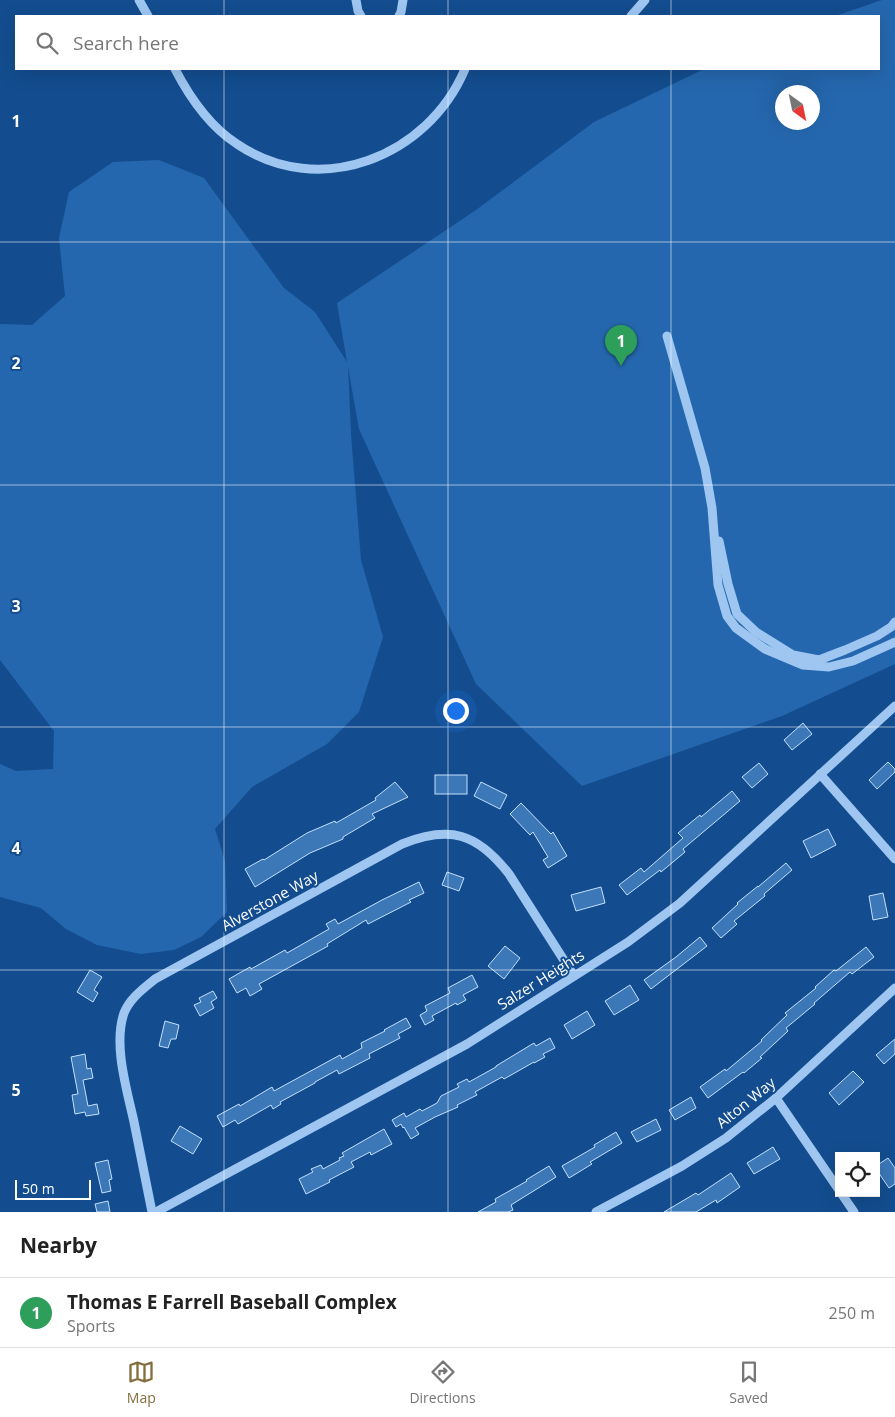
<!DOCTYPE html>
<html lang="en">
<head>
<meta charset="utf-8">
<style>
	:root { --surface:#fff; --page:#f2f2f2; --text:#222; --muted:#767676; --line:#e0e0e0; --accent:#856e3d }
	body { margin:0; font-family:"Open Sans",sans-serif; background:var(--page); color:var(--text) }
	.controls { position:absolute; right:15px; bottom:15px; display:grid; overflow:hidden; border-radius:0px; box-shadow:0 5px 20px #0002 }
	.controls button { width:45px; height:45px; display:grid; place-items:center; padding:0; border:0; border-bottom:1px solid var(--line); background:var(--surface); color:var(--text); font:25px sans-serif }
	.compass { position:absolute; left:775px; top:85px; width:45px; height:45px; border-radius:50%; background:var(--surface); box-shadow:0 5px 20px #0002; rotate:147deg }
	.scale { position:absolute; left:15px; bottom:12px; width:76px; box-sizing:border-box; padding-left:5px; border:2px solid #fff; border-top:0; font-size:14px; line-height:18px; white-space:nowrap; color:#fff; -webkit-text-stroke:4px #134d8f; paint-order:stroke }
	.you { position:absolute; left:455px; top:710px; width:18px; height:18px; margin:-12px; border:4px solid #fff; border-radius:50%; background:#1a73e8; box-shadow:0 0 0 8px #1a73e833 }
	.badge { display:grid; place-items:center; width:32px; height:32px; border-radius:50%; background:var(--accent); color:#fff; font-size:16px; font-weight:700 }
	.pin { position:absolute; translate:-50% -41px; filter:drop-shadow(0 1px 2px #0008) }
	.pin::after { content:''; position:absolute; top:26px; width:18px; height:15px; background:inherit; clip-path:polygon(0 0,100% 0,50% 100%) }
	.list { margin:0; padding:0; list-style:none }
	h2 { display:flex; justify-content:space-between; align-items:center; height:65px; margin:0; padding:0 20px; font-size:21px }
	h2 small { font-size:16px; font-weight:400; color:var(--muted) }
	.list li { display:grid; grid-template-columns:32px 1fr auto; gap:15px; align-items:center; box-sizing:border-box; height:70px; padding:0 20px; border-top:1px solid var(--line) }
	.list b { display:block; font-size:19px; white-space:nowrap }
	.list p { margin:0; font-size:16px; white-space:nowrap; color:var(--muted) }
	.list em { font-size:16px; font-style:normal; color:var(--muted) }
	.icon { flex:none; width:28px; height:28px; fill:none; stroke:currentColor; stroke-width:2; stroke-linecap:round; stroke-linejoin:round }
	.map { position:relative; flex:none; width:895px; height:1212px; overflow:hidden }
	.search { position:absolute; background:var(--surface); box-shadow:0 5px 20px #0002; left:15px; right:15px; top:15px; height:55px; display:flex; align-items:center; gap:12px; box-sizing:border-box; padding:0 18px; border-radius:0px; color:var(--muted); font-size:19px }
	.sheet { height:135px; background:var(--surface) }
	nav { display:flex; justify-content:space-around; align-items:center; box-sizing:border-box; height:70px; border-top:1px solid var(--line); background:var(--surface); font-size:14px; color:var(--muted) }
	nav a { display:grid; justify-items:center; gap:2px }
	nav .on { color:var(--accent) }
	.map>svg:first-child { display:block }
	.green { fill:#2567ae; fill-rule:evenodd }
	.building { fill:#3c77b8; stroke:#c4e0fc }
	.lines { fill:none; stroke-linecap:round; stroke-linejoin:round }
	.minor { stroke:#9ec6f1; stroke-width:9 }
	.grid { fill:none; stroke:#fff; stroke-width:1; stroke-opacity:0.55 }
	.labels { text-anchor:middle; stroke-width:4; stroke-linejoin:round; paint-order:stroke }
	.street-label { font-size:15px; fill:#fff; stroke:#134d8f }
	.grid-label { font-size:16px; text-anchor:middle; font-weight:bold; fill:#fff; stroke:#134d8f; stroke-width:4; stroke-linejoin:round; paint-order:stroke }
</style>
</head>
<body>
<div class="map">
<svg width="895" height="1212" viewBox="0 0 895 1212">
	<rect width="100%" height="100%" fill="#134d8f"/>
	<!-- green -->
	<path class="green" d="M882,0H895V664L782,716L582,786L476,684L359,429L348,367L351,434L361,560L383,637L359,712L327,744L252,787L215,829L225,861L227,912L201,937L174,950L141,954L97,945L66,929L41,908L0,897V764L16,771L53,769L54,731L0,660V324L32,325L65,296L59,238L69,192L113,162L159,160L204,178L284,288L315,312L347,362L337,303L476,210L594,122L704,69H879V16H835ZM782,92H812V122H782Z"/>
	<!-- building -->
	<g class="building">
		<path d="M803,723L812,734L792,750L784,740Z"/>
		<path d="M888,762L895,769V772L877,789L869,780Z"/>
		<path d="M759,763L768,774L752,788L742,777Z"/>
		<rect x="435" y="775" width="32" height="19"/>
		<path d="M395,782L408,797L372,814L375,818L343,837V839L310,853L255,887L245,869L263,859L264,860L307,833L335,821L336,823L376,800L375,798Z"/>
		<path d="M481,782L507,795L500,809L474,796Z"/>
		<path d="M732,791L740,801L683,849L685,852L661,872L660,870L627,895L619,885L641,868L644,872L683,838L678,833L700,815L701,817Z"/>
		<path d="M521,803L551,834L553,832L567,856L548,868L543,860L548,857L533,832L530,835L510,814Z"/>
		<path d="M828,829L836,845L811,858L803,841Z"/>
		<path d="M786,863L792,870L764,894L765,896L734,921L737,924L721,938L712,928L738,904L737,903L758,886V887Z"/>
		<path d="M447,872L464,878L459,891L442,885Z"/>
		<path d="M419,882L424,893L409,900L411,902L368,924L366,920L327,944L328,946L259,984L262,989L250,996L246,988L237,993L229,979L250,967L251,969L285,950L287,953L329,929L326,924L335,919L338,924L382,900Z"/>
		<path d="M601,887L605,903L576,911L571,895Z"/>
		<path d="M883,893L888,917L873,920L869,896Z"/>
		<path d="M700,937L707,946L651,989L644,980L676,957Z"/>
		<path d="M505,946L520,958L504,979L488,966Z"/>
		<path d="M866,947L874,957L852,974L850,972L814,1003L815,1004L786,1028L788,1031L760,1057L762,1058L744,1073L743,1072L708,1098L700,1087L725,1069L726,1071L762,1041L761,1040L787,1015L785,1013L816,988L815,987L834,970L836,971Z"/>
		<path d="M90,970L102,977L94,990L98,993L93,1002L77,992Z"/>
		<path d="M472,975L478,987L463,995L466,1000L457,1005L456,1003L432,1016L434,1020L425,1025L420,1015L427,1011L425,1006L450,993L448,988Z"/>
		<path d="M630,985L639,1000L614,1015L605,1001Z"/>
		<path d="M213,991L217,998L211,1002L214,1008L200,1016L194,1005L201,1002L199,998Z"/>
		<path d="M587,1011L595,1025L572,1039L564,1025Z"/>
		<path d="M406,1018L411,1027L398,1034L400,1038L369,1054L370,1058L339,1074L337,1070L315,1082V1083L280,1102L281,1104L273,1109L271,1105L238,1124L235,1120L223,1127L217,1116L239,1104L240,1106L272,1087L274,1091L340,1055L342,1059L362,1048L361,1043L385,1031L384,1030Z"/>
		<path d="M165,1021L179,1025L176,1039H171L168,1048L159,1046Z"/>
		<path d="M550,1038L555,1048L543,1054L545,1057L534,1063V1062L504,1079L502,1077L475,1092L477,1095L457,1105L458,1107L435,1117L415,1128L419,1134L411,1139L404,1127L403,1128L401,1124L396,1127L392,1120L404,1113L406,1117L420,1109L422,1111L437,1103L441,1096L459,1087L457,1084L467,1079L469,1082L496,1067V1066L534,1043L536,1046Z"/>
		<path d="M895,1039V1054L884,1064L876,1055Z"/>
		<path d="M85,1054L87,1069L91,1068L93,1078L83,1080L88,1106L97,1104L99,1114L86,1116L85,1112L75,1114L72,1095L78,1094L71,1057Z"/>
		<path d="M853,1071L864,1082L839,1105L829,1093Z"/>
		<path d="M691,1097L696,1108L675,1120L669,1110Z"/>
		<path d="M656,1119L661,1130L637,1142L631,1132Z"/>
		<path d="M180,1126L202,1139L193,1154L171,1141Z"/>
		<path d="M384,1129L392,1144L371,1155L370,1152L351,1162L354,1167L329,1180L330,1182L306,1194L299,1179L313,1172L311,1169L321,1165L323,1169L340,1160L339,1158L344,1156L342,1153Z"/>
		<path d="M616,1132L622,1143L590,1162L592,1164L569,1178L562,1166L595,1147L594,1145Z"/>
		<path d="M773,1147L780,1159L754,1174L747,1163Z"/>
		<path d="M888,1158L895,1168V1184L889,1188L876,1169V1166Z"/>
		<path d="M108,1160L112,1179L109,1180L111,1191L102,1193L95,1163Z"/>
		<path d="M549,1166L556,1177L511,1205L513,1210L508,1212H478L496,1202L495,1199L527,1181L526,1180Z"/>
		<path d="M731,1173L740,1187L717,1203L716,1200L696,1212H664L696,1193L698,1195Z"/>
		<path d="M108,1201L110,1212H97L95,1204Z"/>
	</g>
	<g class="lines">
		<!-- minor -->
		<g class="minor">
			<path d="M139,0L148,16"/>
			<path d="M356,0L358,11L361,16"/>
			<path d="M399,16L401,12L403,0"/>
			<path d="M631,16L645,0"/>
			<path d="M175,69C190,98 209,126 237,144C319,200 428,157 465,69"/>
			<path d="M667,336L705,468L712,508L718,585L727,616L736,628L765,649L803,665L829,667L853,661L895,642"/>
			<path d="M719,541L728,584L737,614L756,632L793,655L819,660L845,650L877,636L891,627L895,622"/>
			<path d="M820,774L895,859"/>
			<path d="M776,1098L839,1190"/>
			<path d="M841,1193L854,1212"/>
			<path d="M152,1212C146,1182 140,1152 134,1122C127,1090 113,1045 124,1013C130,998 143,989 155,979L402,844C450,825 477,833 509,874L574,976"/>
			<path d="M156,1212L467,1044L628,942L680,903L895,706"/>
			<path d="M596,1212L682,1166L726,1138L776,1098L895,988"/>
		</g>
	</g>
	<!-- grid -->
	<path class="grid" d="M224,0V16M448,0V16M671,0V16M224,69V1212M448,69V1212M671,69V1212M0,242H895M0,485H895M0,727H895M0,970H895"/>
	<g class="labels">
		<!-- street labels -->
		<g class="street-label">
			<text transform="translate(270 901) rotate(-29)" y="5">Alverstone Way</text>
			<text transform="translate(541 980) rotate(-32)" y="5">Salzer Heights</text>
			<text transform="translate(746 1103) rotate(-39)" y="5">Alton Way</text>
		</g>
	</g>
	<g class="grid-label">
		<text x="16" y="127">1</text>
		<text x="16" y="369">2</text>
		<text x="16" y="612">3</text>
		<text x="16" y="854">4</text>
		<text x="16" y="1096">5</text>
	</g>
</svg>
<div class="controls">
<button><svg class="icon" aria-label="locate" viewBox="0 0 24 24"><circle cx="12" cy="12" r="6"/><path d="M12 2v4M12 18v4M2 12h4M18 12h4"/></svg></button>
</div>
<svg class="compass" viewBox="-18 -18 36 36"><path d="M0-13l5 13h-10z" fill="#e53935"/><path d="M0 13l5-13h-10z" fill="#767676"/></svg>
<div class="scale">50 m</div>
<div class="you"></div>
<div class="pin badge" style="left:621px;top:366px;background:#2e9e5b">1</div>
<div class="search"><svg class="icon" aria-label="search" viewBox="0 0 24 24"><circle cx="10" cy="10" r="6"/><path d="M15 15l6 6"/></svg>Search here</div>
</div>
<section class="sheet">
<h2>Nearby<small></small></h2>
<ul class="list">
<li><span class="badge" style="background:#2e9e5b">1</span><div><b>Thomas E Farrell Baseball Complex</b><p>Sports</p></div><em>250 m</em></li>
</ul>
</section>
<nav>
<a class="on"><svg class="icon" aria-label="map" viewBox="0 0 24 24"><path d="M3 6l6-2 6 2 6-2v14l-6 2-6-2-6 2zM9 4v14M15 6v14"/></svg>Map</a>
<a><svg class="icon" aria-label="directions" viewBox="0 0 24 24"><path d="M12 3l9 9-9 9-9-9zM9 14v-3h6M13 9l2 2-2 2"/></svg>Directions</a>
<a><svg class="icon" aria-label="saved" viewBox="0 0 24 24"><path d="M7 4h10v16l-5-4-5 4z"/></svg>Saved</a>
</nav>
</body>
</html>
